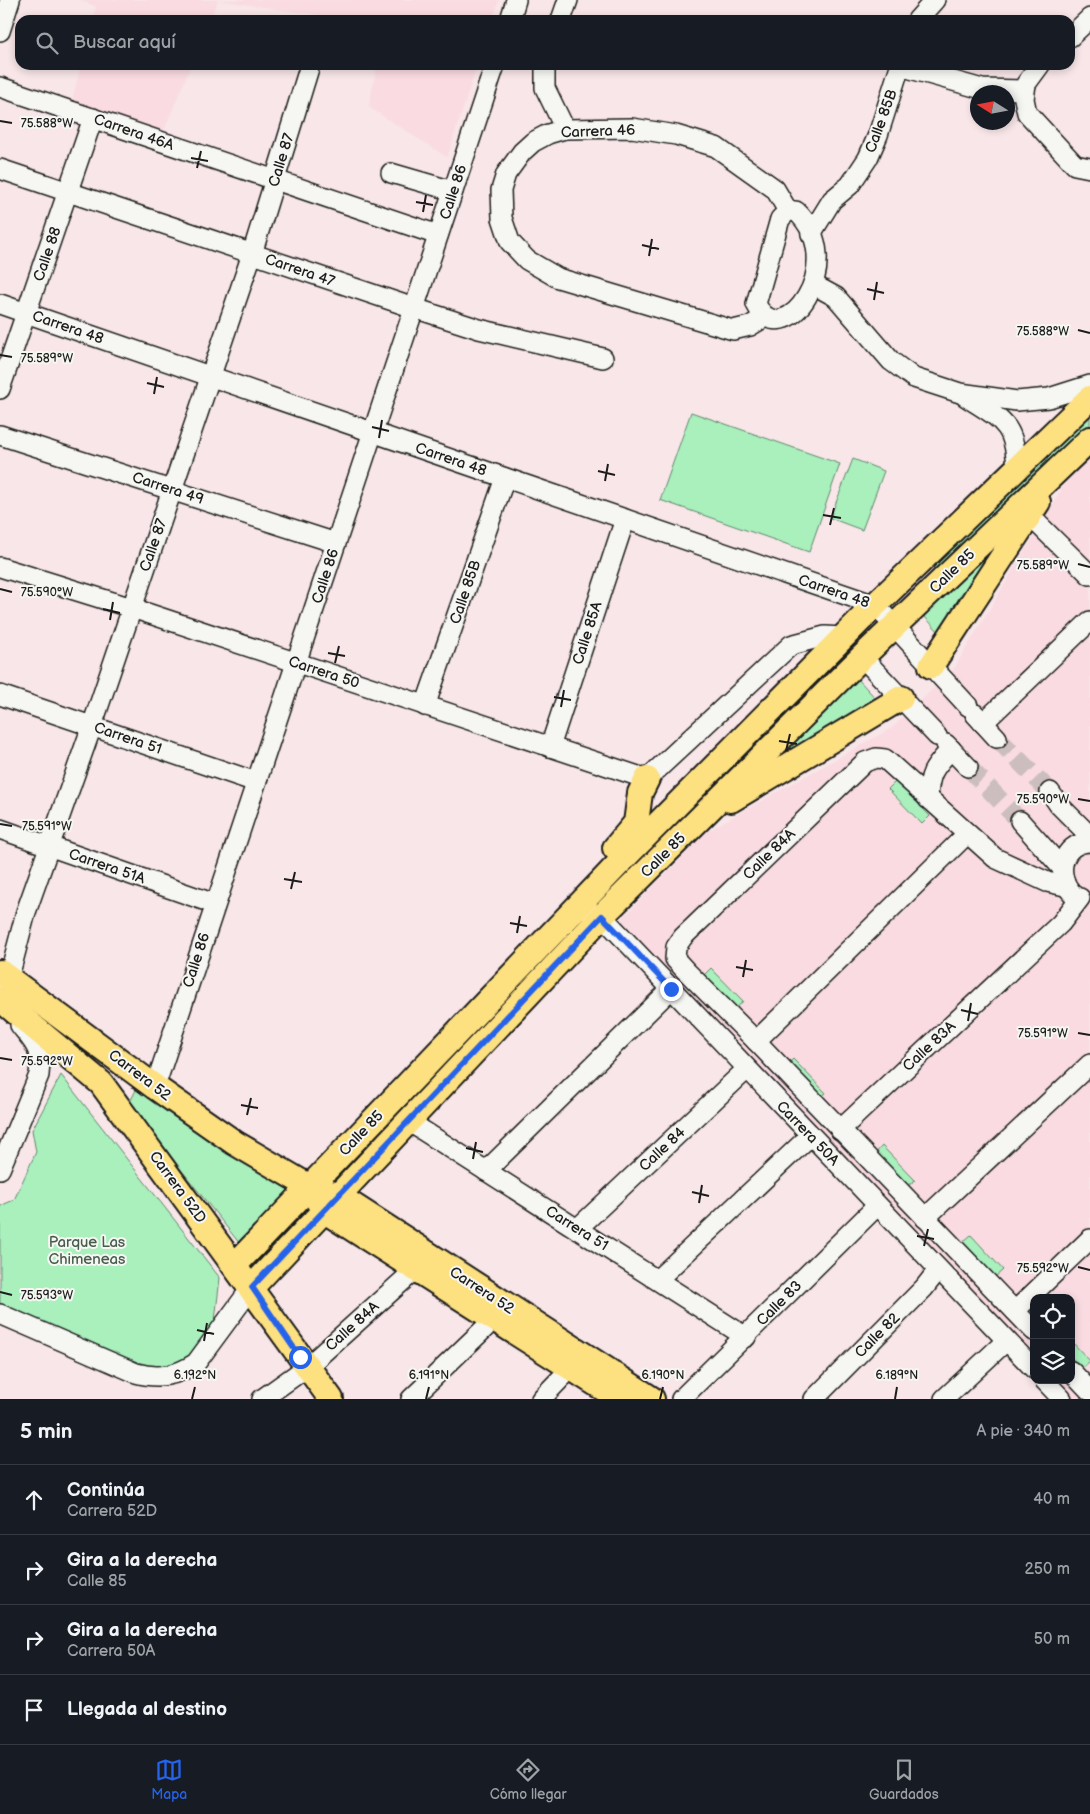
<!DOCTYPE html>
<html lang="es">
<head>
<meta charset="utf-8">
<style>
	:root { --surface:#171b24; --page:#242831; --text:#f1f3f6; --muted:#9ea1a6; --line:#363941; --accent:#2563eb }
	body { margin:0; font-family:"Balsamiq Sans",sans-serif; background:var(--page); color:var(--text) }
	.controls { position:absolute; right:15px; bottom:15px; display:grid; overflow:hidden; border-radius:10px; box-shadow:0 2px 8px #0003 }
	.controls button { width:45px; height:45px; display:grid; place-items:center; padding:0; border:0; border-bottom:1px solid var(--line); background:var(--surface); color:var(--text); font:25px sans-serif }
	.compass { position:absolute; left:970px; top:85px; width:45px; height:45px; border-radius:50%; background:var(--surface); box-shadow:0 2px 8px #0003; rotate:281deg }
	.stop { position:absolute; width:15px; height:15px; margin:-11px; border:4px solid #2563eb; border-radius:50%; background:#fff }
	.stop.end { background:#2563eb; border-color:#fff; box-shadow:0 1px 5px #0008 }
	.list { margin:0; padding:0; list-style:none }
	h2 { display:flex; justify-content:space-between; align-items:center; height:65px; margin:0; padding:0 20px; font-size:21px }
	h2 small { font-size:16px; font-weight:400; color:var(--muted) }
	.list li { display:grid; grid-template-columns:32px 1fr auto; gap:15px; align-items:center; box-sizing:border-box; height:70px; padding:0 20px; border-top:1px solid var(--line) }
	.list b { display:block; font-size:19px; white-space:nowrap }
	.list p { margin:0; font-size:16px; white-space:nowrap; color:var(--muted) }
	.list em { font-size:16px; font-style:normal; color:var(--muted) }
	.icon { flex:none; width:28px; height:28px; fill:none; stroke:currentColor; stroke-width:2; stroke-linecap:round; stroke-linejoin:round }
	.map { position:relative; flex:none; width:1090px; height:1399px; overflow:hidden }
	.search { position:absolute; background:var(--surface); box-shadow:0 2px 8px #0003; left:15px; right:15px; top:15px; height:55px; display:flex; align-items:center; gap:12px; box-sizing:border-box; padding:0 18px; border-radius:15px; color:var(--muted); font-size:19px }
	.sheet { height:345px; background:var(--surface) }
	nav { display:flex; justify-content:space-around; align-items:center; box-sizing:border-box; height:70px; border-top:1px solid var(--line); background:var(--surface); font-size:14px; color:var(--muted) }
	nav a { display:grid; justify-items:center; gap:2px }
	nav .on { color:var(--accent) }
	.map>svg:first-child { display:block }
	.built { fill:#f9dbe1 }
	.green { fill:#a9f0bd; stroke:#62866c }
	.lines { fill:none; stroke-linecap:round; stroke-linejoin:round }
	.minor-tunnel { stroke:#ccbebf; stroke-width:19; stroke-dasharray:19 9; stroke-linecap:butt }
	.minor-casing { stroke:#1c1c1c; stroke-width:22 }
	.major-casing { stroke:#1c1c1c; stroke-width:28 }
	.minor { stroke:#f6f6f2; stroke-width:19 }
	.major { stroke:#fde080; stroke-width:24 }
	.route { stroke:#2563eb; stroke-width:6 }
	.ticks { fill:none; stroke:#1c1c1c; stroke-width:2 }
	.labels { text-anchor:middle; stroke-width:4; stroke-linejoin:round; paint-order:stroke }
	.street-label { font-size:15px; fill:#1c1c1c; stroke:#f6f6f2 }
	.park-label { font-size:15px; fill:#465c4c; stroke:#f6f6f2 }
	.ticks-label { font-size:12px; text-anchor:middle; fill:#1c1c1c; stroke:#f6f6f2; stroke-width:4; stroke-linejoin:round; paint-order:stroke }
</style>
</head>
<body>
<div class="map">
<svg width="1090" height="1399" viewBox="0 0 1090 1399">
	<rect width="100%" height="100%" fill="#f8e6e8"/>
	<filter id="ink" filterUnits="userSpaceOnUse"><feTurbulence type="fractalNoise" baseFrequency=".02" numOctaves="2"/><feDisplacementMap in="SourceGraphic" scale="10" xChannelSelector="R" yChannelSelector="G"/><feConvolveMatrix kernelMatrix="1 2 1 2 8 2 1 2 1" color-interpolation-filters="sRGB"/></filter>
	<g filter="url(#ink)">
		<!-- built -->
		<g class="built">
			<path d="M80,0H499L492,20H352L218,0L210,20H93L96,6Z"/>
			<path d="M81,65H191L163,132L72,102Z"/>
			<path d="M377,65H477L447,157L369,107Z"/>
			<path d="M1090,459V1399H1074L1056,1380H1071V1298H1034V1357L619,922L706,832L892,728L954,669L1066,482Z"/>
		</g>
		<!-- green -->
		<g class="green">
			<path d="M691,412L840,464L809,552L660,500Z"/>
			<path d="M1090,412V429L938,572L929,562Z"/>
			<path d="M853,459L884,471L862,530L830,518Z"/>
			<path d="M1022,517L940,633L923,615Z"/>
			<path d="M834,658L843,667L611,897L610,880Z"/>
			<path d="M856,677L880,703L751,775Z"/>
			<path d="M896,781L930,816L922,824L888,789Z"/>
			<path d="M711,968L743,1001L736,1009L703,976Z"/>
			<path d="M793,1059L826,1093L818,1100L785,1067Z"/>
			<path d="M61,1075L220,1278L213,1337L188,1364L150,1370L0,1310V1206L14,1200L36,1152L32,1130Z"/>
			<path d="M137,1088L297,1195L244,1249L129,1104Z"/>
			<path d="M882,1146L915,1180L907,1187L875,1154Z"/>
			<path d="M971,1235L1003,1270L995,1277L963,1242Z"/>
			<path d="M1071,1341L1090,1361L1082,1368L1071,1357Z"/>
		</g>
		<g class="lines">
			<!-- minor-tunnel -->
			<g class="minor-tunnel">
				<path d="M997,738L1050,792"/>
				<path d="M968,767L1020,821"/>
			</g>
			<!-- minor casing -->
			<g class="minor-casing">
				<g id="minor">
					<path d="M510,20L516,0"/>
					<path d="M561,20L568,0"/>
					<path d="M917,20L935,0"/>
					<path d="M0,31L10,0"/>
					<path d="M1070,37L1090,18"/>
					<path d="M545,65V88L565,129"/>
					<path d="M1040,65L1026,84L1024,99L1027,113L1075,165L1090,168"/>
					<path d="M0,87L438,235"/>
					<path d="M0,169L414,308L479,329L603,358"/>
					<path d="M391,173L453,191"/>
					<path d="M788,211H796C852,263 782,357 756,304L780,219Z"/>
					<path d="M811,234L832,200L850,185L868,158L878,135L900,66L982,89L1024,90"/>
					<path d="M814,285L836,297L891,361L914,378L960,393L1017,401L1049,398L1090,385"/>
					<path d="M0,304L875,605L968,706"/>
					<path d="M765,317L750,326L733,330L558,278L527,260L510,242L502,218L501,190L506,174L522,152L533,142L548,134L565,129L632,128L676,135L716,147L775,189L788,211"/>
					<path d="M0,389L93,118"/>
					<path d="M965,396C1001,420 1015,422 1017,469"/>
					<path d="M0,435L336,543"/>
					<path d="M1029,515L1090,575"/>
					<path d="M0,567L132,608L647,779L791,645L825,636L843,637"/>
					<path d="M862,657L937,736"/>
					<path d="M0,695L256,782"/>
					<path d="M425,706L505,478"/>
					<path d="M975,714L997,738"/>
					<path d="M983,723L1090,621"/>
					<path d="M946,744L968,767"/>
					<path d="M550,747L625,519"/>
					<path d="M1050,792L1059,805L1090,836"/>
					<path d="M928,799C929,772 934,768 951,749"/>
					<path d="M1020,821L1061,867"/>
					<path d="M0,829L215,904"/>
					<path d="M1072,893C1055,875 1061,843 1090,842"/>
					<path d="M589,912L602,916L1034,1369"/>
					<path d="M3,989L9,977L26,912L92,726L252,254L310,65"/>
					<path d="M756,1041L967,834"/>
					<path d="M155,1087L495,65"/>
					<path d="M408,1121L746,1337"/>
					<path d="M840,1130L1061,923L1080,898"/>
					<path d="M0,1169L39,1075C42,1049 35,1044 20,1025"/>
					<path d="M486,1171L671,989"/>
					<path d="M925,1218L1090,1064"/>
					<path d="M577,1229L747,1069"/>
					<path d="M658,1279L810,1136"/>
					<path d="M1015,1311L1090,1239"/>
					<path d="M0,1314L136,1373C159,1379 176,1376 196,1363L252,1287"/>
					<path d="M1034,1331L756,1041L686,971L675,959L676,947L683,937L865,762L876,758L885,759L995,858L1047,882L1065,886"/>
					<path d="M1071,1371L1090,1391"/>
					<path d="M1044,1380L1062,1399"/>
					<path d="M262,1399L307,1367L416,1269"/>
					<path d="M411,1399L485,1328L492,1317"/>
					<path d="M541,1399L571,1368"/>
					<path d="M681,1399L877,1206"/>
					<path d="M814,1399L924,1288L938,1270"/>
					<path d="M944,1399L1006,1341"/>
				</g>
			</g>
			<!-- major casing -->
			<g class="major-casing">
				<g id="major">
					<path d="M931,666L1038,502"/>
					<path d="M731,800L901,698"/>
					<path d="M615,848L636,823L640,793L647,779"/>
					<path d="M0,972L155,1087L235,1143L310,1187L337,1195L652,1399"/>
					<path d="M0,999L101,1083L331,1399"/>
					<path d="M316,1197L323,1210L620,1399"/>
					<path d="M235,1265L626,856L875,605L1090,398"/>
					<path d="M252,1287L602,916L862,657L1090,439"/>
				</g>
			</g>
			<!-- minor -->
			<use href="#minor" class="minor"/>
			<!-- major -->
			<use href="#major" class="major"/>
		</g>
	</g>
	<g class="lines" filter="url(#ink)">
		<!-- route -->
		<path class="route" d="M300,1357L252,1287L602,916L671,989"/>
	</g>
	<!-- ticks -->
	<path class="ticks" d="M0,121L12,123M191,158L208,161M197,168L201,151M416,202L433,205M423,212L426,195M642,245L659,249M649,256L652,239M867,289L884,293M874,300L877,282M1078,330L1090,333M0,355L12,357M147,383L164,387M154,394L157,377M372,427L389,431M379,438L382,420M598,471L615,475M605,481L608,464M823,515L841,518M830,525L834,508M1078,564L1090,567M0,589L12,592M103,609L120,613M110,620L113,602M328,653L345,656M335,663L339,646M554,697L571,700M561,707L564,690M779,741L797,744M786,751L790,734M1078,799L1090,801M0,824L12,826M284,879L302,882M291,889L295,872M510,923L527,926M517,933L520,916M736,967L753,970M743,977L746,960M961,1010L978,1014M968,1021L971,1003M1078,1033L1090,1035M0,1058L12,1060M241,1105L258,1108M247,1115L251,1098M466,1148L483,1152M473,1159L476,1142M692,1192L709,1196M699,1203L702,1185M917,1236L934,1239M924,1246L928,1229M1078,1267L1090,1270M0,1292L12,1295M197,1330L214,1334M204,1341L207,1323M192,1399L195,1387M426,1399L429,1387M660,1399L663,1387M895,1399L897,1387"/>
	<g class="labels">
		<!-- street labels -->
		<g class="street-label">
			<text transform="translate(881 121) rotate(-70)" y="5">Calle 85B</text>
			<text transform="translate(598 131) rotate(-2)" y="5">Carrera 46</text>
			<text transform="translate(134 132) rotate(19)" y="5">Carrera 46A</text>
			<text transform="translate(281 160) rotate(-73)" y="5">Calle 87</text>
			<text transform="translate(453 192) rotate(-72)" y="5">Calle 86</text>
			<text transform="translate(47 254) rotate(-71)" y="5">Calle 88</text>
			<text transform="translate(300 270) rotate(19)" y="5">Carrera 47</text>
			<text transform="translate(68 327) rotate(19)" y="5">Carrera 48</text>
			<text transform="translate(451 459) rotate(19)" y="5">Carrera 48</text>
			<text transform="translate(168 488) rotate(18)" y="5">Carrera 49</text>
			<text transform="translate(153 545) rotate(-71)" y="5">Calle 87</text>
			<text transform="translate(952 571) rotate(-44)" y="5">Calle 85</text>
			<text transform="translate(325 576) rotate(-72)" y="5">Calle 86</text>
			<text transform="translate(834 591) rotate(19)" y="5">Carrera 48</text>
			<text transform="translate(465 592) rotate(-71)" y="5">Calle 85B</text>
			<text transform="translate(587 633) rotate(-72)" y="5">Calle 85A</text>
			<text transform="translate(324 672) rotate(18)" y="5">Carrera 50</text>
			<text transform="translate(128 738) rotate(19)" y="5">Carrera 51</text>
			<text transform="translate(769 854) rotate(-44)" y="5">Calle 84A</text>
			<text transform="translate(663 855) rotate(-45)" y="5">Calle 85</text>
			<text transform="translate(107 866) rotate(19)" y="5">Carrera 51A</text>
			<text transform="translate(196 960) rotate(-72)" y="5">Calle 86</text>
			<text transform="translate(929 1046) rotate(-43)" y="5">Calle 83A</text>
			<text transform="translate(140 1075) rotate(37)" y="5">Carrera 52</text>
			<text transform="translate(361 1133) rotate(-46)" y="5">Calle 85</text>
			<text transform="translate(808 1133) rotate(46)" y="5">Carrera 50A</text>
			<text transform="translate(662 1149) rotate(-43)" y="5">Calle 84</text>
			<text transform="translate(178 1187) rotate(54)" y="5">Carrera 52D</text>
			<text transform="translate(577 1228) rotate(32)" y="5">Carrera 51</text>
			<text transform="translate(482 1290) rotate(33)" y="5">Carrera 52</text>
			<text transform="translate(779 1303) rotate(-45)" y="5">Calle 83</text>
			<text transform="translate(352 1326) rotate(-42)" y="5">Calle 84A</text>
			<text transform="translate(877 1335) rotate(-45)" y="5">Calle 82</text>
		</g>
		<!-- park labels -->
		<g class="park-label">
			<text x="87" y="1247">Parque Las<tspan x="87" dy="17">Chimeneas</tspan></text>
		</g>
	</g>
	<g class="ticks-label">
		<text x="47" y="127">75.588°W</text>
		<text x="1043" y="335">75.588°W</text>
		<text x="47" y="362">75.589°W</text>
		<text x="1043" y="569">75.589°W</text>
		<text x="47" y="596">75.590°W</text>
		<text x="1043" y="803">75.590°W</text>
		<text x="47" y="830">75.591°W</text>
		<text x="1043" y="1037">75.591°W</text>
		<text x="47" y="1065">75.592°W</text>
		<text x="1043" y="1272">75.592°W</text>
		<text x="47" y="1299">75.593°W</text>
		<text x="195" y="1379">6.192°N</text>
		<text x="429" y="1379">6.191°N</text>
		<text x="663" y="1379">6.190°N</text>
		<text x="897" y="1379">6.189°N</text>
	</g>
</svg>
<div class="controls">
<button><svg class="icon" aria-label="locate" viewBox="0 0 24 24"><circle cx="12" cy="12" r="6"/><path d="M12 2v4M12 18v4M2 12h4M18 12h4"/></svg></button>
<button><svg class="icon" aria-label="layers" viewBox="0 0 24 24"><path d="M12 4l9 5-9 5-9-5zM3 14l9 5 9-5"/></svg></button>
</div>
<svg class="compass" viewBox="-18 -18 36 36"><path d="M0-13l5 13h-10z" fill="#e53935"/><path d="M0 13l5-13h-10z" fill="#9ea1a6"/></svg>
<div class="stop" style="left:300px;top:1357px"></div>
<div class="stop end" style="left:671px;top:989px"></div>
<div class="search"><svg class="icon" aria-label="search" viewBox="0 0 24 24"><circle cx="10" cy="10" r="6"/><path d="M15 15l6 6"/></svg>Buscar aquí</div>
</div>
<section class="sheet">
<h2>5 min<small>A pie · 340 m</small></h2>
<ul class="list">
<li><svg class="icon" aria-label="ahead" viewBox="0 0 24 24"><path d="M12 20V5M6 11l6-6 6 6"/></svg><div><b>Continúa</b><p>Carrera 52D</p></div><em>40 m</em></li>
<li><svg class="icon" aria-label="right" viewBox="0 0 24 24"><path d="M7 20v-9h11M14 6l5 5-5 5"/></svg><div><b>Gira a la derecha</b><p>Calle 85</p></div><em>250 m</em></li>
<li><svg class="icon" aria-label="right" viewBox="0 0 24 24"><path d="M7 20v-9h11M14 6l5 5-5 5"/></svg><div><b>Gira a la derecha</b><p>Carrera 50A</p></div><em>50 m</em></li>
<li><svg class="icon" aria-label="arrive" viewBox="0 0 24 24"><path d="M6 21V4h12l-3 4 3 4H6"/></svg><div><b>Llegada al destino</b></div></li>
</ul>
</section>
<nav>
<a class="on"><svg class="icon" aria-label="map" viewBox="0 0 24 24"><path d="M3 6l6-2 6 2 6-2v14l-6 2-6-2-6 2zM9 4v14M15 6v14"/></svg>Mapa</a>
<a><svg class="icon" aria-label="directions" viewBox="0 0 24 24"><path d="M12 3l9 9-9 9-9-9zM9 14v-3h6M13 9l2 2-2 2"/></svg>Cómo llegar</a>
<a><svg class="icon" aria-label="saved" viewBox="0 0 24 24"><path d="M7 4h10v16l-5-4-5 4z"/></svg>Guardados</a>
</nav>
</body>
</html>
